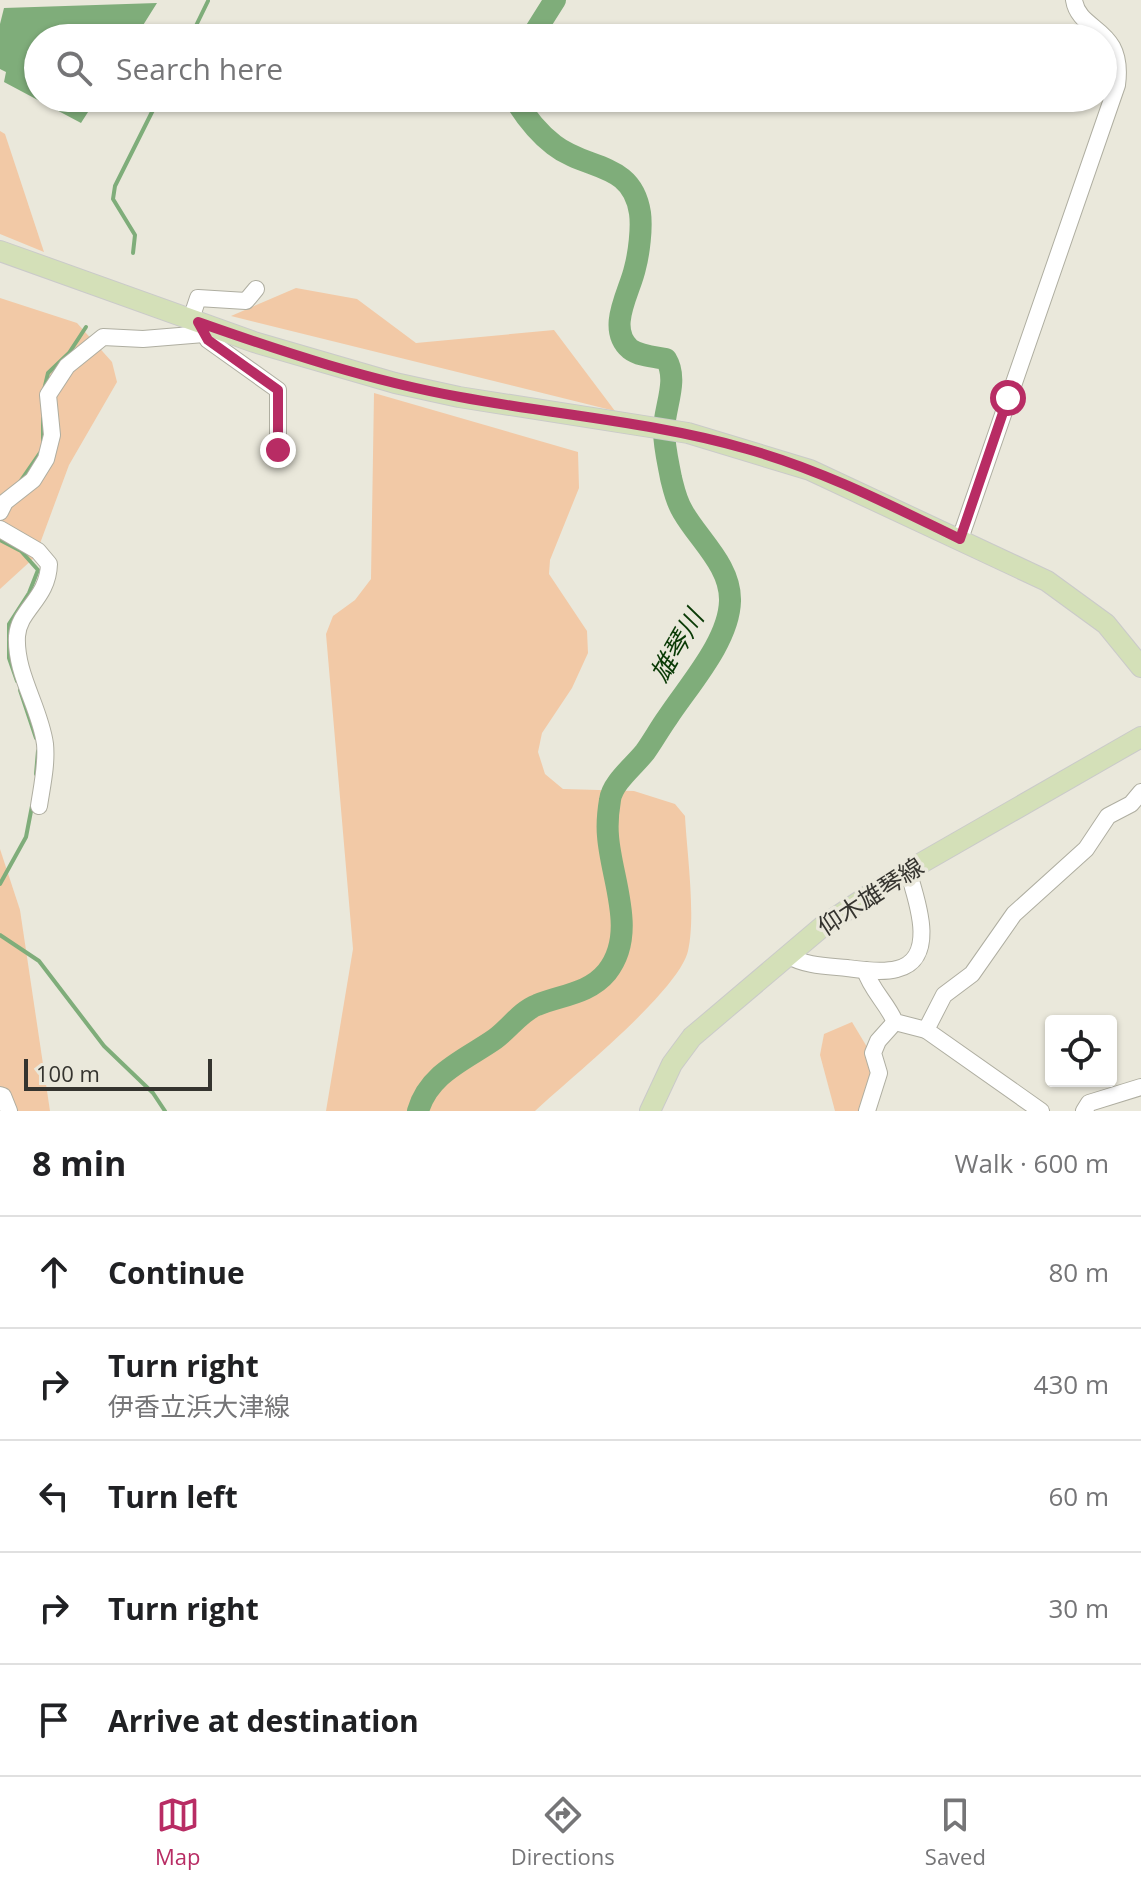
<!DOCTYPE html>
<html lang="en">
<head>
<meta charset="utf-8">
<style>
	:root { --surface:#fff; --page:#f2f2f2; --text:#202124; --muted:#757577; --line:#e0e0e0; --accent:#b82c64 }
	body { margin:0; font-family:"Open Sans","Noto Sans JP",sans-serif; background:var(--page); color:var(--text) }
	.controls { position:absolute; right:24px; bottom:24px; display:grid; overflow:hidden; border-radius:8px; box-shadow:0 2px 6px #0004 }
	.controls button { width:72px; height:72px; display:grid; place-items:center; padding:0; border:0; border-bottom:2px solid var(--line); background:var(--surface); color:var(--text); font:40px sans-serif }
	.scale { position:absolute; left:24px; bottom:20px; width:188px; box-sizing:border-box; padding-left:8px; border:4px solid #35342f; border-top:0; font-size:22px; line-height:28px; white-space:nowrap; color:#35342f; -webkit-text-stroke:6px #eae8db; paint-order:stroke }
	.stop { position:absolute; width:24px; height:24px; margin:-18px; border:6px solid #b82c64; border-radius:50%; background:#fff }
	.stop.end { background:#b82c64; border-color:#fff; box-shadow:0 2px 8px #0008 }
	.list { margin:0; padding:0; list-style:none }
	h2 { display:flex; justify-content:space-between; align-items:center; height:104px; margin:0; padding:0 32px; font-size:34px }
	h2 small { font-size:26px; font-weight:400; color:var(--muted) }
	.list li { display:grid; grid-template-columns:52px 1fr auto; gap:24px; align-items:center; box-sizing:border-box; height:112px; padding:0 32px; border-top:2px solid var(--line) }
	.list b { display:block; font-size:30px; white-space:nowrap }
	.list p { margin:0; font-size:26px; white-space:nowrap; color:var(--muted) }
	.list em { font-size:26px; font-style:normal; color:var(--muted) }
	.icon { flex:none; width:44px; height:44px; fill:none; stroke:currentColor; stroke-width:2; stroke-linecap:round; stroke-linejoin:round }
	.map { position:relative; flex:none; width:1141px; height:1111px; overflow:hidden }
	.search { position:absolute; background:var(--surface); box-shadow:0 2px 6px #0004; left:24px; right:24px; top:24px; height:88px; display:flex; align-items:center; gap:20px; box-sizing:border-box; padding:0 28px; border-radius:44px; color:var(--muted); font-size:30px }
	.sheet { height:664px; background:var(--surface) }
	nav { display:flex; justify-content:space-around; align-items:center; box-sizing:border-box; height:112px; border-top:2px solid var(--line); background:var(--surface); font-size:22px; color:var(--muted) }
	nav a { display:grid; justify-items:center; gap:4px }
	nav .on { color:var(--accent) }
	.map>svg:first-child { display:block }
	.green { fill:#f2c9a6 }
	.water { fill:#7fad7a }
	.lines { fill:none; stroke-linecap:round; stroke-linejoin:round }
	.stream { stroke:#7fad7a; stroke-width:4 }
	.river { stroke:#7fad7a; stroke-width:22 }
	.minor-casing { stroke:#afaea1; stroke-width:18 }
	.major-casing { stroke:#cacac9; stroke-width:22 }
	.minor { stroke:#fff; stroke-width:16 }
	.major { stroke:#d4e0b8; stroke-width:20 }
	.route { stroke:#b82c64; stroke-width:10 }
	.labels { text-anchor:middle; stroke-width:7; stroke-linejoin:round; paint-order:stroke }
	.street-label { font-size:24px; fill:#35342f; stroke:#eae8db }
	.water-label { font-size:26px; font-style:italic; fill:#093a05; stroke:#eae8db }
</style>
</head>
<body>
<div class="map">
<svg width="1141" height="1111" viewBox="0 0 1141 1111">
	<rect width="100%" height="100%" fill="#eae8db"/>
	<!-- green -->
	<g class="green">
		<path d="M0,131L5,134L44,252L0,234Z"/>
		<path d="M296,288L357,299L416,343L554,330L615,411L231,316Z"/>
		<path d="M0,298L77,323L112,362L117,382L69,465L35,557L0,589Z"/>
		<path d="M374,393L578,452L579,488L550,560L549,574L587,631L588,653L572,688L542,733L538,752L545,774L563,789L634,791L675,804L685,816C687,854 696,916 688,951C678,992 569,1079 535,1111H326L353,949L326,634L333,616L355,600L371,579Z"/>
		<path d="M0,849L20,910L50,1111H0Z"/>
		<path d="M852,1022L879,1067L873,1111H835L820,1055L824,1034Z"/>
	</g>
	<!-- water -->
	<path class="water" d="M157,3L135,38H38V98H97L81,123L4,82L6,72L0,69V24L4,8Z"/>
	<g class="lines">
		<!-- stream -->
		<g class="stream">
			<path d="M190,38L208,1"/>
			<path d="M133,253L135,235L113,199L115,186L159,98"/>
			<path d="M44,390L48,373L69,353L86,327"/>
			<path d="M43,418V441"/>
			<path d="M20,482L40,453"/>
			<path d="M0,540L21,551L38,570L29,593L9,624V658L17,681"/>
			<path d="M20,690L36,738"/>
			<path d="M36,774L38,751"/>
			<path d="M0,884L26,837L32,806"/>
			<path d="M0,935L39,961L104,1046L153,1093L165,1111"/>
		</g>
		<!-- river -->
		<g class="river">
			<path d="M531,38L555,0"/>
			<path d="M418,1111C429,1073 465,1060 495,1039C509,1029 521,1011 537,1005C561,995 589,994 607,972C638,933 611,879 608,836C607,825 608,812 610,800C612,783 634,766 645,752C653,741 660,728 668,717C689,685 729,641 730,601C731,566 699,540 683,512C676,501 674,490 671,478C668,462 664,446 664,430C664,408 679,380 666,359C655,357 639,356 630,349C606,328 630,292 635,268C639,253 642,228 640,213C632,161 587,171 554,145C537,132 525,116 514,98"/>
		</g>
		<!-- minor casing -->
		<g class="minor-casing">
			<g id="minor">
				<path d="M191,319L198,298L246,301L256,289"/>
				<path d="M200,327L208,340L278,390V450"/>
				<path d="M0,512L5,502L33,480L46,459L52,435L48,395L67,366L103,337L143,339L204,334"/>
				<path d="M0,529L38,551L49,564C48,599 19,609 17,636C15,674 40,707 45,744C47,764 42,786 39,806"/>
				<path d="M960,539L1117,85C1125,26 1079,33 1074,0"/>
				<path d="M787,955C805,966 827,966 847,968C862,970 882,973 897,969C939,959 916,898 908,871"/>
				<path d="M865,970C871,990 887,1003 895,1022L926,1030"/>
				<path d="M0,1095L3,1096L9,1111"/>
				<path d="M867,1111L879,1073L873,1053L878,1041L895,1022"/>
				<path d="M1041,1111L926,1030L944,995L972,974L1014,914L1086,849L1108,816L1131,804L1141,792"/>
				<path d="M1084,1111L1089,1103L1141,1087"/>
			</g>
		</g>
		<!-- major casing -->
		<g class="major-casing">
			<g id="major">
				<path d="M0,251L254,342L395,383L459,397L688,433L810,470L1047,581L1106,624L1141,667"/>
				<path d="M650,1111L672,1064L692,1037L823,926L890,881L1141,737"/>
			</g>
		</g>
		<!-- minor -->
		<use href="#minor" class="minor"/>
		<!-- major -->
		<use href="#major" class="major"/>
	</g>
	<g class="lines">
		<!-- route -->
		<path class="route" d="M278,450V390L208,340L198,322C283,352 371,381 460,397C556,415 654,422 747,449C822,470 890,505 960,539L1008,398"/>
	</g>
	<g class="labels">
		<!-- street labels -->
		<g class="street-label">
			<text transform="translate(871 897) rotate(-33)" y="8">仰木雄琴線</text>
		</g>
		<!-- water labels -->
		<g class="water-label">
			<text transform="translate(677 646) rotate(-60)" y="9">雄琴川</text>
		</g>
	</g>
</svg>
<div class="controls">
<button><svg class="icon" aria-label="locate" viewBox="0 0 24 24"><circle cx="12" cy="12" r="6"/><path d="M12 2v4M12 18v4M2 12h4M18 12h4"/></svg></button>
</div>
<div class="scale">100 m</div>
<div class="stop" style="left:1008px;top:398px"></div>
<div class="stop end" style="left:278px;top:450px"></div>
<div class="search"><svg class="icon" aria-label="search" viewBox="0 0 24 24"><circle cx="10" cy="10" r="6"/><path d="M15 15l6 6"/></svg>Search here</div>
</div>
<section class="sheet">
<h2>8 min<small>Walk · 600 m</small></h2>
<ul class="list">
<li><svg class="icon" aria-label="ahead" viewBox="0 0 24 24"><path d="M12 20V5M6 11l6-6 6 6"/></svg><div><b>Continue</b></div><em>80 m</em></li>
<li><svg class="icon" aria-label="right" viewBox="0 0 24 24"><path d="M7 20v-9h11M14 6l5 5-5 5"/></svg><div><b>Turn right</b><p>伊香立浜大津線</p></div><em>430 m</em></li>
<li><svg class="icon" aria-label="left" viewBox="0 0 24 24"><path d="M17 20v-9H6M10 6l-5 5 5 5"/></svg><div><b>Turn left</b></div><em>60 m</em></li>
<li><svg class="icon" aria-label="right" viewBox="0 0 24 24"><path d="M7 20v-9h11M14 6l5 5-5 5"/></svg><div><b>Turn right</b></div><em>30 m</em></li>
<li><svg class="icon" aria-label="arrive" viewBox="0 0 24 24"><path d="M6 21V4h12l-3 4 3 4H6"/></svg><div><b>Arrive at destination</b></div></li>
</ul>
</section>
<nav>
<a class="on"><svg class="icon" aria-label="map" viewBox="0 0 24 24"><path d="M3 6l6-2 6 2 6-2v14l-6 2-6-2-6 2zM9 4v14M15 6v14"/></svg>Map</a>
<a><svg class="icon" aria-label="directions" viewBox="0 0 24 24"><path d="M12 3l9 9-9 9-9-9zM9 14v-3h6M13 9l2 2-2 2"/></svg>Directions</a>
<a><svg class="icon" aria-label="saved" viewBox="0 0 24 24"><path d="M7 4h10v16l-5-4-5 4z"/></svg>Saved</a>
</nav>
</body>
</html>
